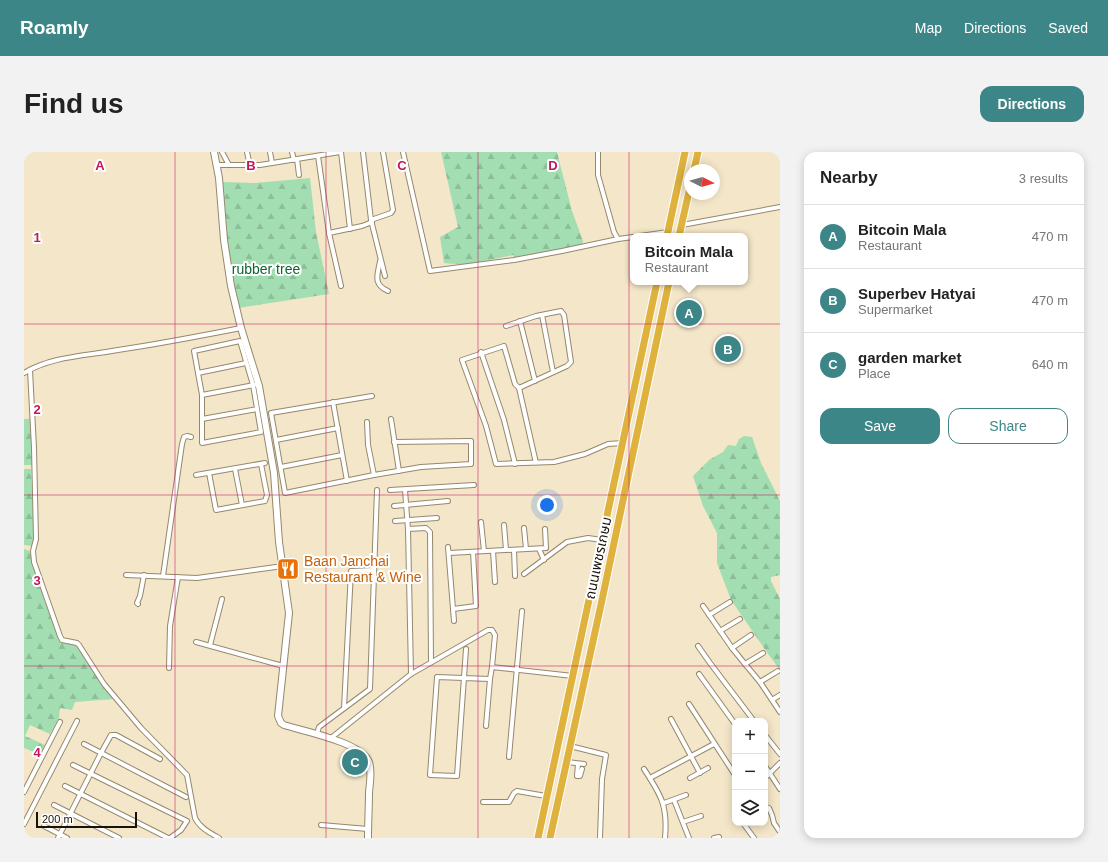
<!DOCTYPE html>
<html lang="en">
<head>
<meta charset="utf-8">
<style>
	:root { --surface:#fff; --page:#f2f2f2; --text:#222; --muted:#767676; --line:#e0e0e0; --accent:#3d8688 }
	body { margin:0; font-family:Arial,"Noto Sans Thai",sans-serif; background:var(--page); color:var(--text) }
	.controls { position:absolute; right:12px; bottom:12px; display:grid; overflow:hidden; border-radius:8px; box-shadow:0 2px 10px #0003 }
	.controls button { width:36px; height:36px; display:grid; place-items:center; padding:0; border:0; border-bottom:1px solid var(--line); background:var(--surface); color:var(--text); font:20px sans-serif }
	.compass { position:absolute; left:660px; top:12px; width:36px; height:36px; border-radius:50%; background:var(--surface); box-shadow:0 2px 10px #0003; rotate:96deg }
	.scale { position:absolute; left:12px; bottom:10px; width:101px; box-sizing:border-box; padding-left:4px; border:2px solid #181309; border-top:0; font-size:11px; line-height:14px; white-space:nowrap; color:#181309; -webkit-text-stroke:3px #fff; paint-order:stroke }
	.you { position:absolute; left:523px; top:353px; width:14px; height:14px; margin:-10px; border:3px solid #fff; border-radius:50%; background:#1a73e8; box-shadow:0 0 0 6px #1a73e833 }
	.badge { display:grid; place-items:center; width:26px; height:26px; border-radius:50%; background:var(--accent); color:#fff; font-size:13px; font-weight:700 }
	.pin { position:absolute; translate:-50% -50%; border:2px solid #fff; box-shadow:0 1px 4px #0006 }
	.popup { position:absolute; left:606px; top:81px; width:118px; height:52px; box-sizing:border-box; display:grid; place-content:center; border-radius:8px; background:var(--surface); filter:drop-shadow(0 1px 3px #0005); font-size:13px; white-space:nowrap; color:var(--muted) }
	.popup b { font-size:15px; color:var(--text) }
	.popup::after { content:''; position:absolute; left:50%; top:100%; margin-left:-8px; border:8px solid transparent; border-top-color:var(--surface) }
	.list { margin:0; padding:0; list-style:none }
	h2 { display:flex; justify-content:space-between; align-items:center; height:52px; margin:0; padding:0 16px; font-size:17px }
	h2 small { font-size:13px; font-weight:400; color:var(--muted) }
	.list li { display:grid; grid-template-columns:26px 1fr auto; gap:12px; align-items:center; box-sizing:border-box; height:64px; padding:0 16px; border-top:1px solid var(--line) }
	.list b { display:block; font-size:15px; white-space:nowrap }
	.list p { margin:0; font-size:13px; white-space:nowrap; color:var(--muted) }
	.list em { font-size:13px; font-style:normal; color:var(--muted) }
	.actions { display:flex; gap:8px; padding:12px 16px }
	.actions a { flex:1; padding:9px 0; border:1px solid var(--accent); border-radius:12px; text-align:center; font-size:14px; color:var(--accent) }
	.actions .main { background:var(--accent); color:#fff }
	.icon { flex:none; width:22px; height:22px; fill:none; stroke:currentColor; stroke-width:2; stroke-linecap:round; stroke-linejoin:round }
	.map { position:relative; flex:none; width:756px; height:686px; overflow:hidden; border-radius:12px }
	header { display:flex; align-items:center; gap:24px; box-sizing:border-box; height:56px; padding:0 20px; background:var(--accent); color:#fff }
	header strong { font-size:19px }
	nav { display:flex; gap:22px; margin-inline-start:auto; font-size:14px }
	.intro { display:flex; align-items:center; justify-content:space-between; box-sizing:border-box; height:96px; padding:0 24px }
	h1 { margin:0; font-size:28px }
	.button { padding:10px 18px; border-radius:12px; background:var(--accent); color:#fff; font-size:14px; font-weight:700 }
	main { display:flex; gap:24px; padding:0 24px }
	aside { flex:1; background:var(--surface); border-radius:12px; box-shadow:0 2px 10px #0003 }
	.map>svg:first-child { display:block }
	.forest { fill:url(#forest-firs) }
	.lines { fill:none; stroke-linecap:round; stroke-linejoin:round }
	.street-casing { stroke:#95886d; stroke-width:6 }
	.secondary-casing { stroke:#95886d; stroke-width:8 }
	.highway-casing { stroke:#fff; stroke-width:9 }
	.street { stroke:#fff; stroke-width:4 }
	.secondary { stroke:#fff; stroke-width:6 }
	.highway { stroke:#dfb23e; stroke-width:7 }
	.grid { fill:none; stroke:#c2185b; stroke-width:1; stroke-opacity:0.55 }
	.labels { text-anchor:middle; stroke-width:4; stroke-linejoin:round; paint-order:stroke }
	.park-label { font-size:14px; fill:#0b6533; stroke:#fff }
	.street-label { font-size:14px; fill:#181309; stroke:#fff }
	.food-label { font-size:14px; fill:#c56008; stroke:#fff; text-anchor:start }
	.grid-label { font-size:13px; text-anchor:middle; font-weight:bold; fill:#c2185b; stroke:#fff; stroke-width:4; stroke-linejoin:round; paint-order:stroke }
</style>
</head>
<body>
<header>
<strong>Roamly</strong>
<nav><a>Map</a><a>Directions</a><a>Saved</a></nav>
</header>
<div class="intro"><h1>Find us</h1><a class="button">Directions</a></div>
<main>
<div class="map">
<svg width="756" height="686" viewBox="0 0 756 686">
	<defs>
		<pattern id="forest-firs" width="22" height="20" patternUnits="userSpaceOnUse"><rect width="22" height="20" fill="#a3deb2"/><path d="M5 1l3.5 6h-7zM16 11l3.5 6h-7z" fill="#8cbe98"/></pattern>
	</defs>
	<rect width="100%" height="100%" fill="#f4e6c8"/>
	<!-- forest -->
	<g class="forest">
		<path d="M417,0H533L548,59L559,89L558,96L490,107V103C467,107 443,115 420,111L416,85L434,75Z"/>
		<path d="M286,26L292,80L305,142L214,156C205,114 202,73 199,30L231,31Z"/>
		<path d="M0,267H6L8,313H0Z"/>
		<path d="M720,284L728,285L737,311L756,349V423L747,425V429L756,447V518L742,499L707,448L693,411V381L679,354L669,324L685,308L699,300L704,293L712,294L715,287Z"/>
		<path d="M0,317H7L10,385L8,394L0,393Z"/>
		<path d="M0,397L6,399L8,412L35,489L53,491L90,547L51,550L48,558L36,556L35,566L26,582L6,573L1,584L21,593L15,602L0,596Z"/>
	</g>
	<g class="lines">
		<!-- street casing -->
		<g class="street-casing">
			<g id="street">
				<path d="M198,0L205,13"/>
				<path d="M223,0L226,14"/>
				<path d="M246,0L248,11"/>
				<path d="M268,0L270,8"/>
				<path d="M317,0L326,77"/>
				<path d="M339,0L347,68L361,124"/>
				<path d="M379,0L406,119L490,108L538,99L594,87L609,85"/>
				<path d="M574,0V23L590,80L594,87"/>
				<path d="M294,4L305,81L317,134"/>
				<path d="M273,7L275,23"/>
				<path d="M193,13H236L316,0"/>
				<path d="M347,68L367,61L369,58L359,0"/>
				<path d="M658,73L756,55"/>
				<path d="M305,81L338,74L348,70"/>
				<path d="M616,84L644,80"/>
				<path d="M356,109C354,122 348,132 364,139"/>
				<path d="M518,163L529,220"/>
				<path d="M496,169L511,229"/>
				<path d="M482,174L512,164L537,159L540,163L547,210L543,214L495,236"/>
				<path d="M216,189L229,233L237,280L178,291V243L170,199Z"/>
				<path d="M457,200L480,268L491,312"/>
				<path d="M6,218L10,296L12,387L9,399L10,410L36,484L38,488L53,491L55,493L80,532L117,576L163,623L171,666C176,676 186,681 195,686"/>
				<path d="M0,221C28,204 62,204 94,198C135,192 176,184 217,176"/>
				<path d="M174,221L222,211"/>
				<path d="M178,243L230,233"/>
				<path d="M348,244L247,261L261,341L350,323"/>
				<path d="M309,250L323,329"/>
				<path d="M178,267L233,257"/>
				<path d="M367,267L375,319"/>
				<path d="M343,270L344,293L350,323L397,315L447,312V289L370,290"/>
				<path d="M252,288L314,276"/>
				<path d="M512,311L495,236L491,232L480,194L438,208L462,274L472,312L530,310L561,302L584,292L599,291"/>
				<path d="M257,315L318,303"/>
				<path d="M211,317L218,353"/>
				<path d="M185,321L192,358L241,349L243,343L237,312"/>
				<path d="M172,323L241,311"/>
				<path d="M366,338L450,333"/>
				<path d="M381,338L384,377L387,522"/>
				<path d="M370,354L424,349"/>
				<path d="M371,369L413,366"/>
				<path d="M457,370L460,399"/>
				<path d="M480,373L482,398"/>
				<path d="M500,376L502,397"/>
				<path d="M384,377L402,376L406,380L407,510"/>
				<path d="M424,395L430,469"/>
				<path d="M515,397L520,408"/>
				<path d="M490,398L491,424"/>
				<path d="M469,399L471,430"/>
				<path d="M425,401L522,396L521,377"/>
				<path d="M500,422L543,390L564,386L578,388"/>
				<path d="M102,423L173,426L259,414"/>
				<path d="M139,424L158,292L160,285L163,284L167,285"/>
				<path d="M114,452L113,451L116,444L120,423"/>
				<path d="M679,454L708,496L721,512L739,501"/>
				<path d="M429,457L452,454L449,400"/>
				<path d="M685,463L706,450"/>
				<path d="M696,479L716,467"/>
				<path d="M172,490L259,514"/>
				<path d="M186,493L198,447"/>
				<path d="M674,494L686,511L730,569"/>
				<path d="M708,496L727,483"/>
				<path d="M442,497L433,624L406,623L413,525L466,527L468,515L549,524"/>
				<path d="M721,512L736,530L756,560"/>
				<path d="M145,516L146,474L154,425"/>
				<path d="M675,522L711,572"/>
				<path d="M736,530L754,519"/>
				<path d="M748,548L756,543"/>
				<path d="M665,552L711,623"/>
				<path d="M320,556L327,419L350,418"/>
				<path d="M647,567L676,621"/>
				<path d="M462,574L466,527"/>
				<path d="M293,582L295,575L346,537L353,338"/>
				<path d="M741,583L756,602"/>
				<path d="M307,586L387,522L464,478H468L471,483L468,515"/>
				<path d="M60,592L162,645"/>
				<path d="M546,594L582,603L578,627L576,686"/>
				<path d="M485,605L498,459"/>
				<path d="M543,610L560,612"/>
				<path d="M554,612L553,624H556L558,617"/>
				<path d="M49,613L163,669L157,678L146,686"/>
				<path d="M741,614L756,637"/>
				<path d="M620,617C637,643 644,654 641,686"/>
				<path d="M626,626L690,592"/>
				<path d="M666,626L684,616"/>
				<path d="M741,626L756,611"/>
				<path d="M41,634L144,686"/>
				<path d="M0,640L36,570"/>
				<path d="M650,648L665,686"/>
				<path d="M459,650H485L490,641L493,639L522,644"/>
				<path d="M640,651L662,643"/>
				<path d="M30,653L95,686"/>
				<path d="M742,655L745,656L748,663L750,671L756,680"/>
				<path d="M659,670L677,664"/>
				<path d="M719,671L730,686"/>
				<path d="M0,672L53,569"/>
				<path d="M297,673L344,677"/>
				<path d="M20,674L43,686"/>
				<path d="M34,686L77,601L87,583H92L136,607"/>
				<path d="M690,686L695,685"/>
			</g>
		</g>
		<!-- secondary casing -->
		<g class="secondary-casing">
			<path id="secondary" d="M190,0L195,26L200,88L207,134L217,176L235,234L250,321L255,390L265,461L254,564L257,571L260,573C279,579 337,590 345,610C348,619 346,631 345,640C345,655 344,671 344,686"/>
		</g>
		<!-- highway casing -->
		<g class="highway-casing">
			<g id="highway">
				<path d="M670,18L674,0"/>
				<path d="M643,84L661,0"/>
				<path d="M655,84L666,35"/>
				<path d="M514,686L633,130"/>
				<path d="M526,686L578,448L645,130"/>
			</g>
		</g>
		<!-- street -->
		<use href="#street" class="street"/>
		<!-- secondary -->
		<use href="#secondary" class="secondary"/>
		<!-- highway -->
		<use href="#highway" class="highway"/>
	</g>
	<!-- grid -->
	<path class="grid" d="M151,0V686M302,0V686M454,0V686M605,0V686M0,172H756M0,343H756M0,514H756"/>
	<!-- icons -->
	<defs>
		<g id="restaurant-square" transform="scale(1.15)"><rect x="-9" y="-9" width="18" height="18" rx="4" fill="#e8710a" stroke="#fff"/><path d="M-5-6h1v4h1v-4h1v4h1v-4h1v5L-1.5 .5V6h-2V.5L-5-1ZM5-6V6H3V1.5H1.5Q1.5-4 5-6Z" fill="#fff"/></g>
	</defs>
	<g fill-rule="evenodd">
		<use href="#restaurant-square" x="264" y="417"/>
	</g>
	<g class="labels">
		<!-- park labels -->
		<g class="park-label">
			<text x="242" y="122">rubber tree</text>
		</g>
		<!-- street labels -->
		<g class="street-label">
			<text transform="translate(574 406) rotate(-78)" y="5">ถนนเพชรเกษม</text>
		</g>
		<!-- food labels -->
		<g class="food-label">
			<text x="280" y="414">Baan Janchai<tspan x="280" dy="16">Restaurant &amp; Wine</tspan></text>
		</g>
	</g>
	<g class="grid-label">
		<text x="76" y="18">A</text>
		<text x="227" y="18">B</text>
		<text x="378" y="18">C</text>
		<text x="529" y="18">D</text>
		<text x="13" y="90">1</text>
		<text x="13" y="262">2</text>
		<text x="13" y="433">3</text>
		<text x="13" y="605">4</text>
	</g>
</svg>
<div class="controls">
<button>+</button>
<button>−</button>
<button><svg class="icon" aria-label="layers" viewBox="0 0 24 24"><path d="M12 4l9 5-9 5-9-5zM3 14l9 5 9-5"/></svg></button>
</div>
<svg class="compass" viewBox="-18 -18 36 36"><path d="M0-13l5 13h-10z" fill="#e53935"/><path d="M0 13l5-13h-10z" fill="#767676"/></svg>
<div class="scale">200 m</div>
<div class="you"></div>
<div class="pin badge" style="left:665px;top:161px">A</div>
<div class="popup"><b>Bitcoin Mala</b>Restaurant</div>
<div class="pin badge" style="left:704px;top:197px">B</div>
<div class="pin badge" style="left:331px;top:610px">C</div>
</div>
<aside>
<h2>Nearby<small>3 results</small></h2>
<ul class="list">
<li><span class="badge">A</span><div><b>Bitcoin Mala</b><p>Restaurant</p></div><em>470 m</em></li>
<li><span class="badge">B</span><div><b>Superbev Hatyai</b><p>Supermarket</p></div><em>470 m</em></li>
<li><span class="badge">C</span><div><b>garden market</b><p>Place</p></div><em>640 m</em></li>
</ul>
<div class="actions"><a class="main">Save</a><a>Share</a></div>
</aside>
</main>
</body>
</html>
